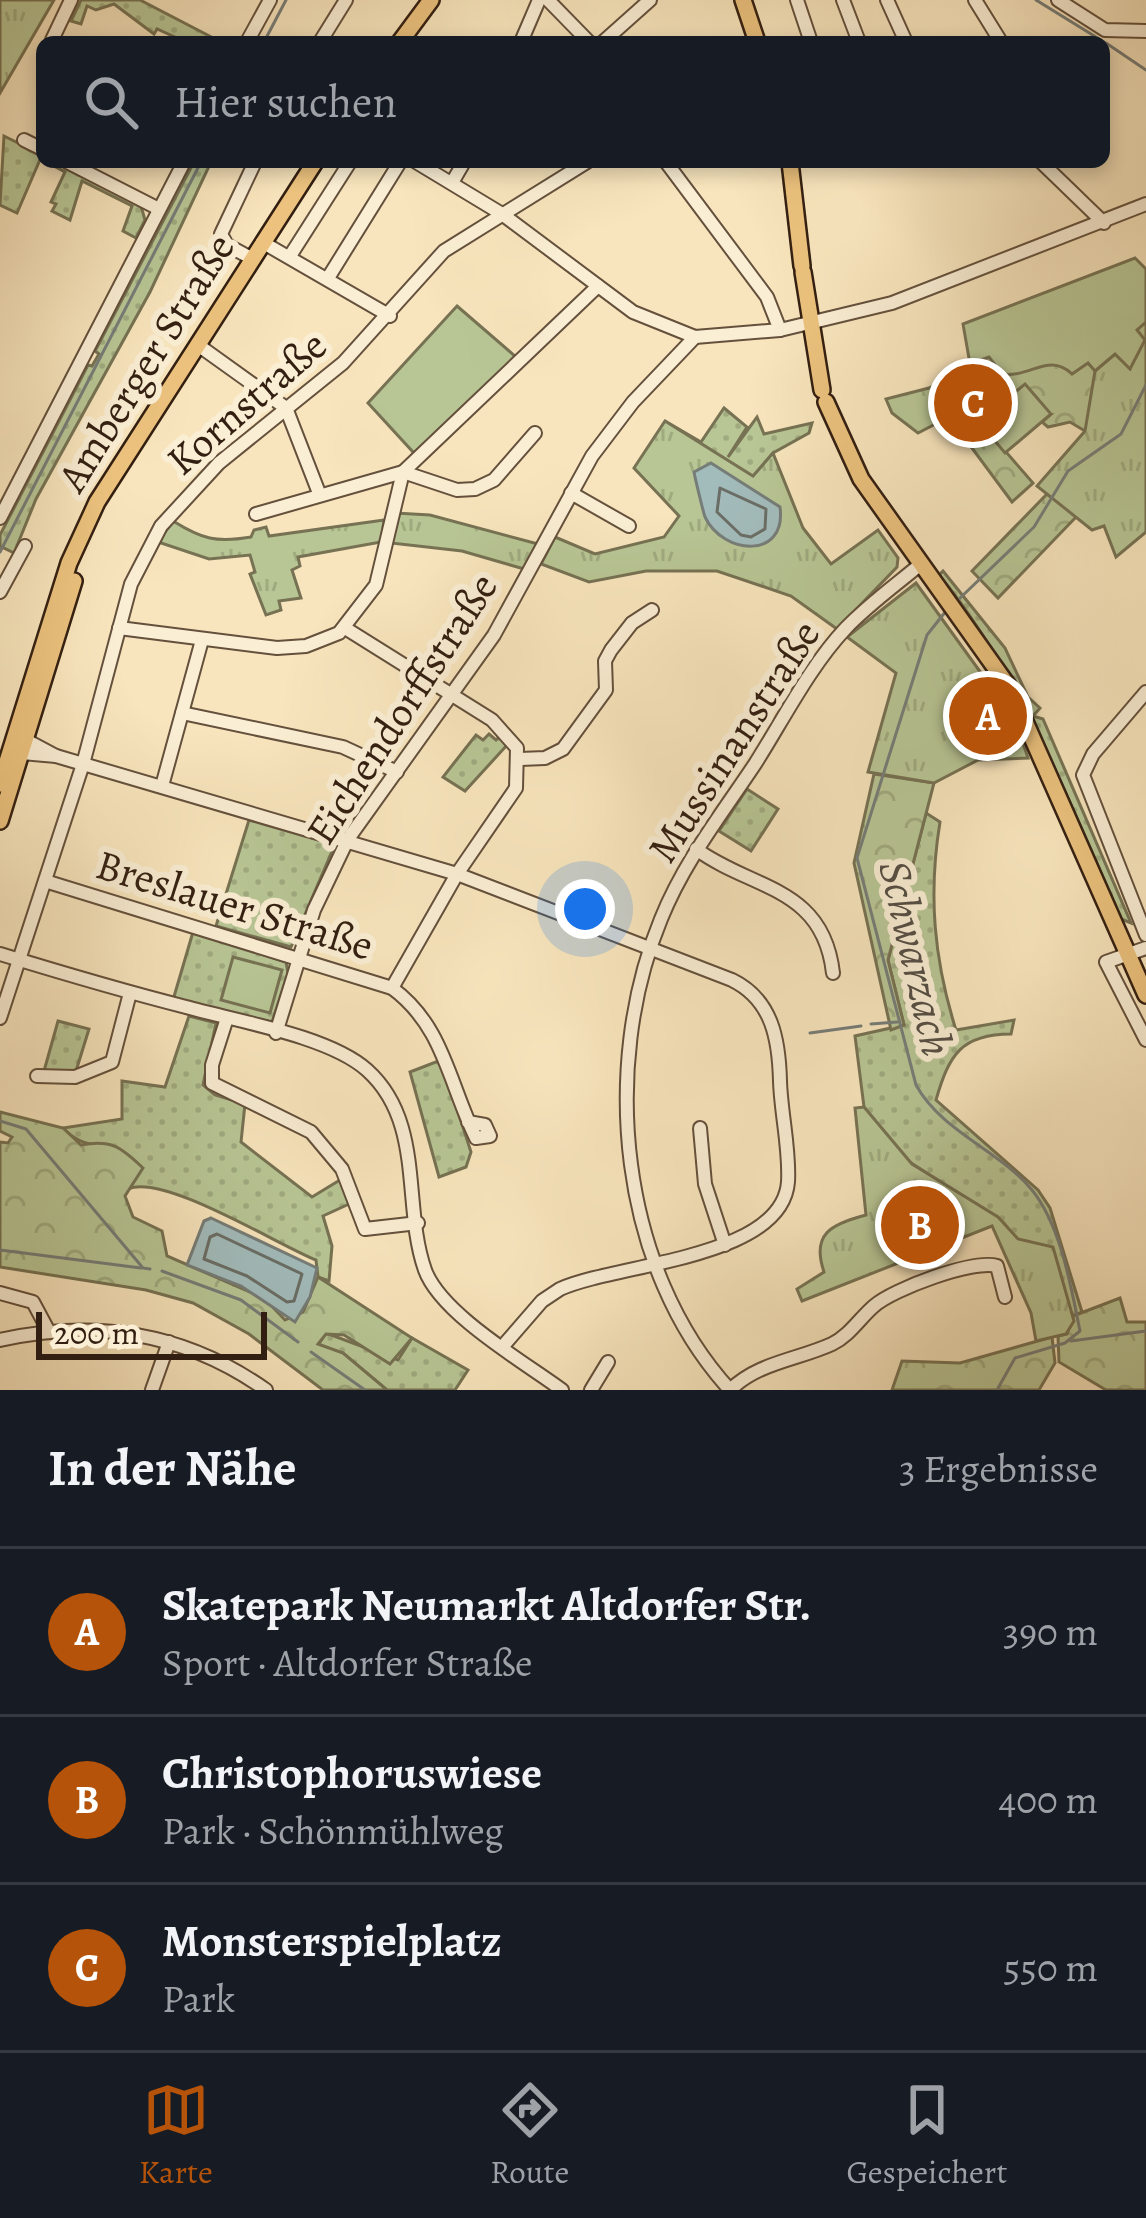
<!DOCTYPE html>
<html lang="de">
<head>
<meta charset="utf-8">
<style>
	:root { --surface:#171b24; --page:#20242c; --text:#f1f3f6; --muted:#9ea1a6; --line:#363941; --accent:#b45309 }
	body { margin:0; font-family:Alegreya,serif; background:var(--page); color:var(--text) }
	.scale { position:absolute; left:36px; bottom:30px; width:231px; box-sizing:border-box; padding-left:12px; border:6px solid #331f11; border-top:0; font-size:33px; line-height:42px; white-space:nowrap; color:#331f11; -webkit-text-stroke:9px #faeed4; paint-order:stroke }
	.you { position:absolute; left:585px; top:909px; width:42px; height:42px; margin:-30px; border:9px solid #fff; border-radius:50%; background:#1a73e8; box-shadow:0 0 0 18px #1a73e833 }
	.badge { display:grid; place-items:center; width:78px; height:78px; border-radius:50%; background:var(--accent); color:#fff; font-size:39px; font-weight:700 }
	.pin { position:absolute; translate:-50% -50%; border:6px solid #fff; box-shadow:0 3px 12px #0006 }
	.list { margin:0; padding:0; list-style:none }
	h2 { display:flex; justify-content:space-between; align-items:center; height:156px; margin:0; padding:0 48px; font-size:51px }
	h2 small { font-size:39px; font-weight:400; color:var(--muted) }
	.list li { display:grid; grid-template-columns:78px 1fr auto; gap:36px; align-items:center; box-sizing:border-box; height:168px; padding:0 48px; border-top:3px solid var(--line) }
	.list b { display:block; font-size:45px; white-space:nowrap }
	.list p { margin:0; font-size:39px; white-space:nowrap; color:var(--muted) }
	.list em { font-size:39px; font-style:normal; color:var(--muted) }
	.icon { flex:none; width:66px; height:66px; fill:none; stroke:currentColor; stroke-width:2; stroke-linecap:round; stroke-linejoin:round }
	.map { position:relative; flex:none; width:1146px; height:1390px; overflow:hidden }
	.search { position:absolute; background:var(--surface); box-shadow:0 6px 18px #0003; left:36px; right:36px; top:36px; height:132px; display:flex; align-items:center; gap:30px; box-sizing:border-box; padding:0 42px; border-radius:18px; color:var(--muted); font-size:45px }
	.sheet { height:660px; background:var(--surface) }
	nav { display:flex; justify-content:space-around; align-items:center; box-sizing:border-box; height:168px; border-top:3px solid var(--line); background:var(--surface); font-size:33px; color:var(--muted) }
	nav a { display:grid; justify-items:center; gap:6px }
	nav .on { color:var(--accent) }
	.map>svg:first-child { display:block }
	.grass { fill:url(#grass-dots); stroke:#767253; stroke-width:3 }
	.forest { fill:url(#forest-crowns); stroke:#767253; stroke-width:3 }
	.park { fill:url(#park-tufts); stroke:#767253; stroke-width:3 }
	.garden { fill:#b8c695; stroke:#767253; stroke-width:3 }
	.water { fill:#a2bcbc; stroke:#767d78; stroke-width:3 }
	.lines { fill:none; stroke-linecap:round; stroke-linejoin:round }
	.shore { stroke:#6a6e66; stroke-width:3 }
	.stream { stroke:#767d78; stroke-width:3 }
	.minor-casing { stroke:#64503c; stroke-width:16 }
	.major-casing { stroke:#331f11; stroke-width:20 }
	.minor { stroke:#faeed4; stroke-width:12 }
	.major { stroke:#ecc27e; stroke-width:15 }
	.labels { text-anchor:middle; stroke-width:12; stroke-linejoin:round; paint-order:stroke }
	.street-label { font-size:42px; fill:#331f11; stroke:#faeed4 }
	.water-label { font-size:45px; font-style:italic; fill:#544e44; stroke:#faeed4 }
</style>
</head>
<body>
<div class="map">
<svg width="1146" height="1390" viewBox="0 0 1146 1390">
	<defs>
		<pattern id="grass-dots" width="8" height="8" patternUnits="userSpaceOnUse" patternTransform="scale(3)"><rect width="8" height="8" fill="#b8c695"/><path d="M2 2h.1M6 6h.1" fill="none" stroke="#9faa7f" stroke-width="1.8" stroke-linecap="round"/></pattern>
		<pattern id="forest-crowns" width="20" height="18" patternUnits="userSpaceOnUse" patternTransform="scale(3)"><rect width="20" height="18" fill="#b8c695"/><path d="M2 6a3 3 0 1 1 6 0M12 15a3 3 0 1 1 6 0" fill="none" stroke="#9faa7f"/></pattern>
		<pattern id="park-tufts" width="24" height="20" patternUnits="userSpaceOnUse" patternTransform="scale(3)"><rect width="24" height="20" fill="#b8c695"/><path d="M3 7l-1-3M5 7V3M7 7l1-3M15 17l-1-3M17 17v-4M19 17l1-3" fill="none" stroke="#9faa7f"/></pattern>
	</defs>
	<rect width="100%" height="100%" fill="#f8e5bd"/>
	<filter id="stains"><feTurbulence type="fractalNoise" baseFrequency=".00167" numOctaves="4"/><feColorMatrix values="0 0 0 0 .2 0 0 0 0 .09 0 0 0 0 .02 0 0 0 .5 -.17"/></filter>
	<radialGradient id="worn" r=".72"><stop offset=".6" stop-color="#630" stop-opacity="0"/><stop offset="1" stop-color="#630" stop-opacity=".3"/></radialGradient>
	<!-- grass -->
	<g class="grass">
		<path d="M81,0H140L221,42H186L157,29L154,34L114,4L96,10L87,6L81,24L71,21Z"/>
		<path d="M4,136L42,155L17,213L0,205Z"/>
		<path d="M46,162H57L141,206L145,220L136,238L123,231L132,206L82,181L70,220L52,211L56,204L51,202L65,172Z"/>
		<path d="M194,162H211L150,292L36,499L14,553L0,546V535L88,365L92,366L99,354L95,351Z"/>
		<path d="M724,408L747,427L728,457L757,417L764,434L812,423L809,433L773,453L753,477L665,421L701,442Z"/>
		<path d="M943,571L1005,648L1028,697L1040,708L1033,716L1043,719L1131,923L1121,919C1068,799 1020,673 939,575Z"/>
		<path d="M489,734L496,740L501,735L508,744L465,791L443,777L476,735L483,740Z"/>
		<path d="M747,789L778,809L751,851L719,831Z"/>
		<path d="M926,813L940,822C928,895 934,960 956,1030L1014,1020L1011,1034C961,1034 949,1055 936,1100L1038,1190L1050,1208L1082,1312L1073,1316L1074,1321L1004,1223L905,1159L864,1107L855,1036L904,1025L888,960Z"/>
		<path d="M249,820L322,841L333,849L291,947L216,926Z"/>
		<path d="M193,932L286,962L288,973L272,1022L173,1000Z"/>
		<path d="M189,1016L216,1023L203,1085L215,1095L245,1104L241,1142L312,1197L340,1180L349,1204L323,1216L332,1246L329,1281L318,1277L316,1260C278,1245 163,1173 128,1189L142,1168C110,1137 88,1155 63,1128L122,1119V1081L165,1087Z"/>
		<path d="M58,1021L89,1029L76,1071H44Z"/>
		<path d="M441,1060L471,1152L466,1167L439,1177L410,1072Z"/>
		<path d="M326,1333L398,1360L412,1338L468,1370L455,1390H387L343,1353L318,1345Z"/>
	</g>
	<!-- forest -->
	<g class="forest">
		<path d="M1146,322V415L1085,450L1079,442L1085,431L1070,422L1048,427L1042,422L1050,415L980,422L1033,483L1012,502L949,417L918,433L892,413L886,399L929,388L989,357L1088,363L1129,402L1136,330Z"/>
		<path d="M1047,494L1077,516L998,598L972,571Z"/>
		<path d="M874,774L934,783L888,960L904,1025L891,1030L854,863Z"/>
		<path d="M0,1112L63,1128L81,1145C111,1139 121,1147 143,1168L125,1196L133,1217L162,1231L167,1256L264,1298L285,1320L303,1312L318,1277L412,1338L390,1364L344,1335L326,1334L318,1344L343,1353L387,1390H323L249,1334L193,1303L146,1290L0,1267V1142L8,1143L12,1137L0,1131Z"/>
		<path d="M1120,1298L1127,1322H1146V1390H1106L1059,1362L1058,1336L1067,1334L1073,1316Z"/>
		<path d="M1052,1337L1055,1363L1039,1390H892L902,1361L960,1363Z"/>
	</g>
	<!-- park -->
	<g class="park">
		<path d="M0,0H54L0,93Z"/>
		<path d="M1146,322V532L1116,557L1104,526L1092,530L1037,486L1085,431L1095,371L1115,354L1130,368L1136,330Z"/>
		<path d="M665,421L753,476L773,453L803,528L831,564L878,530L898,558L897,567L837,629L791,596L717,571H646L589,582L541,564L555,537L595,554L664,537L679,516L634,468Z"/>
		<path d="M395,513L430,515L538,544L524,569L462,551L391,543Z"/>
		<path d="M384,520L381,542L298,557L300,566L292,570L301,598L279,601L281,610L266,615L250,574L255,572L250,555L209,559L158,542L173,521C202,539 216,543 251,537L254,530L266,527L269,536Z"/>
		<path d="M916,583L1015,720L1028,758L978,760L934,783L868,772L896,673L847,637Z"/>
		<path d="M864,1107L912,1164L998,1217L1018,1239L1053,1247L1074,1321L1066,1334L1036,1341L1031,1313L992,1226L802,1301L797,1289L824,1272C811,1234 831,1224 866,1215L855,1108Z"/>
	</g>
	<!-- garden -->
	<g class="garden">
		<path d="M1135,258L1146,269V322L1137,330L1145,340L1130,369L1115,354L1095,371L1088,363L1072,374C1049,352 1030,378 1002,374L989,357L970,364L963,324Z"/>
		<path d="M457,306L516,357L414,453L368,403Z"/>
		<path d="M1025,384L1051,414L1005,453L979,422Z"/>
		<path d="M233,957L282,970L270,1013L221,1000Z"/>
	</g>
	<!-- water -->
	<g class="water">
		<path d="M711,463L780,507C787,560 723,555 705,517C703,511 695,478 694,472Z"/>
		<path d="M211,1218L317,1268L310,1297L295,1322L241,1286L187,1265L204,1221Z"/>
	</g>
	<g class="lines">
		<!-- shore -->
		<g class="shore">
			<path d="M720,488L766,509L765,529L751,537L741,535L717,512Z"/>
			<path d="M217,1234L302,1274L294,1301L287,1302L247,1276L204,1259L210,1237Z"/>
		</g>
		<!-- stream -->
		<g class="stream">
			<path d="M1036,0L1104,42"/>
			<path d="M264,42L286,0"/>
			<path d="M1106,43L1146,70"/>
			<path d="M0,552L201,162"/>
			<path d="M958,600L1034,527L1068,471L1121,434L1146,385"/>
			<path d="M946,611L927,635L857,858L916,1085C942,1132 999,1150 1032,1190C1061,1226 1071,1287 1080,1331L1065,1343L1015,1358L997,1390"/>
			<path d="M871,1024L897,1022"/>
			<path d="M810,1033L861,1026"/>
			<path d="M0,1121L26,1129L143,1268L150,1269"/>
			<path d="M0,1250L141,1268"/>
			<path d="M162,1271L241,1300L298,1342"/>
			<path d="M1071,1341L1146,1331"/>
			<path d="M311,1352L365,1390"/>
		</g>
		<!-- minor casing -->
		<g class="minor-casing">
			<g id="minor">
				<path d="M548,0L589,42"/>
				<path d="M797,0L811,42"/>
				<path d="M843,0L859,42"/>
				<path d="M887,0L906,42"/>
				<path d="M975,0L1001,42"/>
				<path d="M1058,0L1105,30L1146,31"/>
				<path d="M52,40L71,0"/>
				<path d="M247,42L270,0"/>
				<path d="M320,42L346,0"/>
				<path d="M521,42L539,0"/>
				<path d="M603,42L650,0"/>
				<path d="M24,140L42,149"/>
				<path d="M67,162L159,209"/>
				<path d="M416,162L502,214L633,312L695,337L780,330L892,303L1146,204"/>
				<path d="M666,162L767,297L780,330"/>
				<path d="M1041,162L1104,223"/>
				<path d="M453,181L464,162"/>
				<path d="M262,242L390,316"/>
				<path d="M290,256L350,162"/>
				<path d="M251,258L227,245L221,234L255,162"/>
				<path d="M328,278L400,162"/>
				<path d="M198,345L286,408L319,493"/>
				<path d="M571,493L629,526"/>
				<path d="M256,514L403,472L457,490L475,489L494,480L535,433"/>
				<path d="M0,518L184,162"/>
				<path d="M0,592L25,546"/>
				<path d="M119,628L277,648L306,646L339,633L376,585L403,472L598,286"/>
				<path d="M345,628L492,720L517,748L516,788L457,874L392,988"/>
				<path d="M1146,692L1093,754L1083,775L1146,935"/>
				<path d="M182,713L343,747L397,772"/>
				<path d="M26,740L56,756L457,874L732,980C773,1000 779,1041 780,1081C781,1114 790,1149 788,1182C782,1259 618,1263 560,1289L542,1301L503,1346"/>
				<path d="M22,753L56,756"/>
				<path d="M520,759L545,758L563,749L606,690L605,661L611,650L632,623L652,610"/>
				<path d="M162,786L202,640"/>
				<path d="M696,849C752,890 823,886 833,973"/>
				<path d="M45,881L392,988C444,1026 449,1084 476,1138L490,1136L485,1125L468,1122"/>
				<path d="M1146,948L1106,962L1146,1040"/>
				<path d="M0,954C62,973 123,991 186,1007C236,1021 329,1036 367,1070C425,1122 402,1205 425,1270C441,1314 524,1362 562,1390"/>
				<path d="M0,1018L83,764L131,584L161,526L219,463L343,363L444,251L587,162"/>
				<path d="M227,1018L212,1065V1083L311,1132L342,1169L365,1229L418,1223"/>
				<path d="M276,1033L314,910L348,839L494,635L592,456L633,402L695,337"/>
				<path d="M37,1076L75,1077L112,1062L130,993"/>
				<path d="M700,1128L705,1184L725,1245"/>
				<path d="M0,1293L33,1302L48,1330"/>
				<path d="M0,1340C96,1319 184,1332 266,1390"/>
				<path d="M152,1390L169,1342"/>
				<path d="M591,1390L608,1362"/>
				<path d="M730,1390C619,1269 600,1067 661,919C684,862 721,815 755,764C783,720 810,666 846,628C869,604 897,584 922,563"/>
				<path d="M730,1390C759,1362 797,1360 832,1344C849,1336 860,1318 874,1306C893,1289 974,1259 997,1266L1005,1297"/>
			</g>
		</g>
		<!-- major casing -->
		<g class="major-casing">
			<g id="major">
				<path d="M743,0L757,42"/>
				<path d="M400,42L431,0"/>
				<path d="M790,162L802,266"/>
				<path d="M803,272L822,390"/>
				<path d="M826,402L861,479L1011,690L1146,995"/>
				<path d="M0,784L69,563L97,502L315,162"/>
				<path d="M0,821L74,581"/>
			</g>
		</g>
		<!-- minor -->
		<use href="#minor" class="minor"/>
		<!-- major -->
		<use href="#major" class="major"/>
	</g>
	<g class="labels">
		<!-- street labels -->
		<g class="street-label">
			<text transform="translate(145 362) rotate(-58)" y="15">Amberger Straße</text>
			<text transform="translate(246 402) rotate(-41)" y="15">Kornstraße</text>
			<text transform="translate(401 708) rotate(-57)" y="15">Eichendorffstraße</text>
			<text transform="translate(733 741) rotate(-57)" y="15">Mussinanstraße</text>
			<text transform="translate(235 904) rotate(17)" y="15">Breslauer Straße</text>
		</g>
		<!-- water labels -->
		<g class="water-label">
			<text transform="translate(917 958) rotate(77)" y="16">Schwarzach</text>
		</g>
	</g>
	<rect width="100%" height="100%" filter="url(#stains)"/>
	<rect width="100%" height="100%" fill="url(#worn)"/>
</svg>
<div class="scale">200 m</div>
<div class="you"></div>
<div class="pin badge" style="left:988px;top:716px">A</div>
<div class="pin badge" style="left:920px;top:1225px">B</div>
<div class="pin badge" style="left:973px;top:403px">C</div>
<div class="search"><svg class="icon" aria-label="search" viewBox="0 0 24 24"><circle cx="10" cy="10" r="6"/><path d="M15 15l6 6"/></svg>Hier suchen</div>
</div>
<section class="sheet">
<h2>In der Nähe<small>3 Ergebnisse</small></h2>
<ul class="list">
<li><span class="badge">A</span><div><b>Skatepark Neumarkt Altdorfer Str.</b><p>Sport · Altdorfer Straße</p></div><em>390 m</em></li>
<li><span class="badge">B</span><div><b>Christophoruswiese</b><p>Park · Schönmühlweg</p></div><em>400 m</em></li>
<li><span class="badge">C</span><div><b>Monsterspielplatz</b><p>Park</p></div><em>550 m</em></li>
</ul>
</section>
<nav>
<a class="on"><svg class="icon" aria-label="map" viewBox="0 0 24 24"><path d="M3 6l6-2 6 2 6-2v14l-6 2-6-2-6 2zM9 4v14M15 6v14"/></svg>Karte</a>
<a><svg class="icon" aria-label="directions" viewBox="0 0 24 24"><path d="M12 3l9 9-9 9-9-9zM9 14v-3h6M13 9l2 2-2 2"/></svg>Route</a>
<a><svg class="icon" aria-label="saved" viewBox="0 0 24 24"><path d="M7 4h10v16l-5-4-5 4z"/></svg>Gespeichert</a>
</nav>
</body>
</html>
